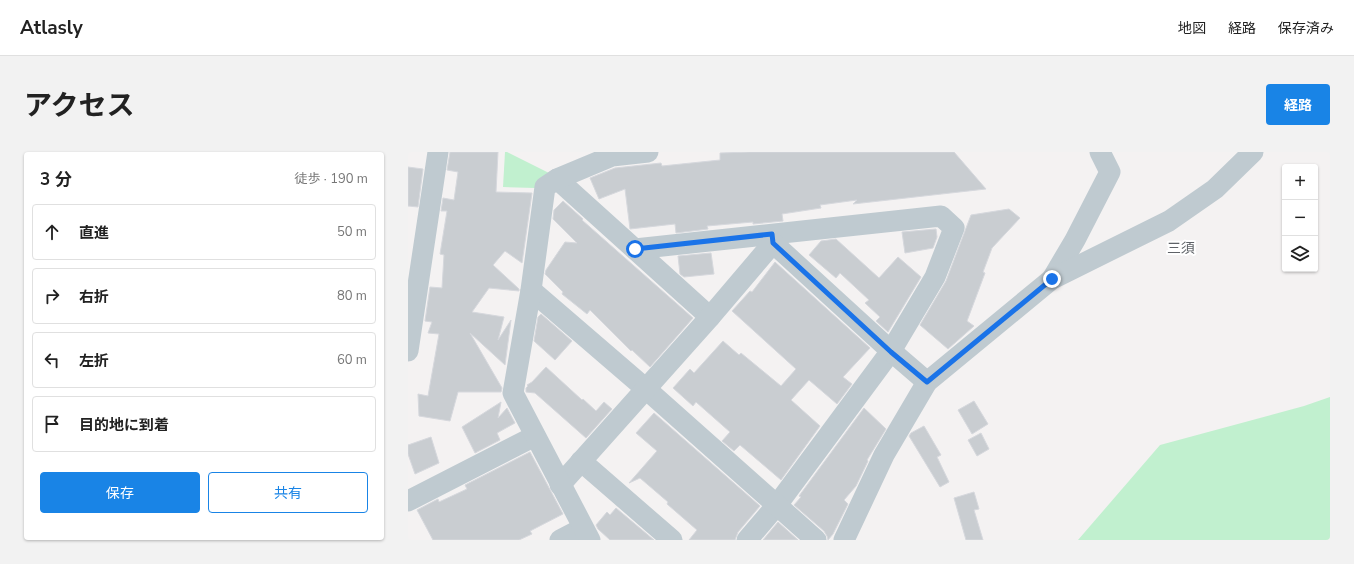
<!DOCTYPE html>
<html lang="ja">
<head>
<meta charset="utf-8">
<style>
	:root { --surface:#fff; --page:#f2f2f2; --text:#222; --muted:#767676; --line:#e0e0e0; --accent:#1984e6 }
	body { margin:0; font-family:"Nunito Sans","Noto Sans JP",sans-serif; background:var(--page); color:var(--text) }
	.controls { position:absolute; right:12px; top:12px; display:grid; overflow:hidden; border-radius:4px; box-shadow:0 1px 3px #0004 }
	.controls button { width:36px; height:36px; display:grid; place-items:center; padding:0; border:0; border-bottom:1px solid var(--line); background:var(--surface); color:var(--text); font:20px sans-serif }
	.stop { position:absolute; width:12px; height:12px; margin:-9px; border:3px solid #1a73e8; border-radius:50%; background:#fff }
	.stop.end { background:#1a73e8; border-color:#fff; box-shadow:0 1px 4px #0008 }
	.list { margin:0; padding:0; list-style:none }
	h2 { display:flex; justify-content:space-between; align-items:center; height:52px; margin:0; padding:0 16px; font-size:17px }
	h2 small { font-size:13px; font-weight:400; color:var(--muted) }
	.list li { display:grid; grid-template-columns:26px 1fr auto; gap:12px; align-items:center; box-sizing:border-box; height:56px; margin:0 8px 8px; padding:0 8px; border:1px solid var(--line); border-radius:4px }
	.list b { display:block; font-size:15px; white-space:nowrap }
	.list em { font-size:13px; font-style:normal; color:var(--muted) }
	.actions { display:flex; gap:8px; padding:12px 16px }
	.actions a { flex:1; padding:9px 0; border:1px solid var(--accent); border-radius:4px; text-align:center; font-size:14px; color:var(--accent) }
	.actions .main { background:var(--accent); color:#fff }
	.icon { flex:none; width:22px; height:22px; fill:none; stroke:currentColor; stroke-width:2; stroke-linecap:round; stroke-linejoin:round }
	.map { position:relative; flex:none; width:922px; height:388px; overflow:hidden; border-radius:4px }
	header { display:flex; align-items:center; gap:24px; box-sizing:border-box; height:56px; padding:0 20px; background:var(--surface); border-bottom:1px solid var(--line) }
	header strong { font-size:19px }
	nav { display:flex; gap:22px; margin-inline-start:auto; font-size:14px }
	.intro { display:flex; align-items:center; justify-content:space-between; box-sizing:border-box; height:96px; padding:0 24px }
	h1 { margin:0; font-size:28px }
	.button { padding:10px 18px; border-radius:4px; background:var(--accent); color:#fff; font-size:14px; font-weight:700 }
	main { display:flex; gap:24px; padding:0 24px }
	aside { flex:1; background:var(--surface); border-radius:4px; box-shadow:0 1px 3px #0004 }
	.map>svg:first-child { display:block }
	.green { fill:#c1f0cf }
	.building { fill:#c9cdd1; stroke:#d6d8dd }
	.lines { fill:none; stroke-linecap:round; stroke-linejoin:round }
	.minor { stroke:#bfcad0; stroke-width:21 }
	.route { stroke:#1a73e8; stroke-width:5 }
	.labels { text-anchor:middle; stroke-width:4; stroke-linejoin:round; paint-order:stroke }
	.quarter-label { font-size:14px; fill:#5e6267; stroke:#fff }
</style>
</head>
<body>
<header>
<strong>Atlasly</strong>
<nav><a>地図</a><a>経路</a><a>保存済み</a></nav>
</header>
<div class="intro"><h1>アクセス</h1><a class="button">経路</a></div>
<main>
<aside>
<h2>3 分<small>徒歩 · 190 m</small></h2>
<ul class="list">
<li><svg class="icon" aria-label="ahead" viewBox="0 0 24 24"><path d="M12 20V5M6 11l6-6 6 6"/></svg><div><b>直進</b></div><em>50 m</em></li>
<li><svg class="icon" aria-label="right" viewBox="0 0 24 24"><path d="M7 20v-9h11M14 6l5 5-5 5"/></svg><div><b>右折</b></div><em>80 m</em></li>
<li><svg class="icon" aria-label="left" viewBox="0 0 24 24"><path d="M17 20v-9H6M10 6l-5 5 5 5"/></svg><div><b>左折</b></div><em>60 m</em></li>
<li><svg class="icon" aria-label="arrive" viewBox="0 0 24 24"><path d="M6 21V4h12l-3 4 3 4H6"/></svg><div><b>目的地に到着</b></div></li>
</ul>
<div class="actions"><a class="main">保存</a><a>共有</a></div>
</aside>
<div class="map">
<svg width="922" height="388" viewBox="0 0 922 388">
	<rect width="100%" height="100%" fill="#f4f2f2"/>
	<!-- green -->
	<g class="green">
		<path d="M97,0H99L143,22L127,36L95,35Z"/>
		<path d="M922,245V388H670L752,293L896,254Z"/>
	</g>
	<!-- building -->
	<g class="building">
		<path d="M42,0H90L88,40L124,41L114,111L97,99L85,113L111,137V139L81,136L64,160L96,165L90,188L103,168L97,213L62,181L94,236L93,240H50L42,269L11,264L10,242L20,244L31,182L20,181L24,170L17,169L22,135L34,136L36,103L32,102L39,59H33L35,46L46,48L50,20L39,18Z"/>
		<path d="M341,0H546L578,37L445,52L449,48L412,53L413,56L374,62L375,69L345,72V70L299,74L300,77L268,81L267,72L222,77L217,37L191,47L182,26L207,16L253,11L254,14L312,8V1Z"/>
		<path d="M0,15L15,17L10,55L0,54Z"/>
		<path d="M155,49L175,67L174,68L285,166L242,215L224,198L223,199L182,158L179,162L154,142L155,140L137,122L138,118L157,90L169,91L145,67L146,58Z"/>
		<path d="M601,57L612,66L584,96L575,120L577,121L559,169L566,174L540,197L512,173L538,129L563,63Z"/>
		<path d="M528,77L529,85L525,96L497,101L494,80Z"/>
		<path d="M428,87L471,126L490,105L513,125L480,180L468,169L472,165L457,151L461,148L432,121L428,126L401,103L413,89Z"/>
		<path d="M303,101L306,122L276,125L272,122L270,104Z"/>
		<path d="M367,110L462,196L435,225L444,232L429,252L401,228L383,248L412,274L373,328L332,293L326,299L314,289L322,280L288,250L285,254L265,236L282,217L286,221L315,189L331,203L333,201L373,234L388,217L324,159L342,139L344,140Z"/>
		<path d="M133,162L164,189L147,208L126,189L130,165Z"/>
		<path d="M138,215L174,248L175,247L188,259L196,250L204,257L178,286L127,241L118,240V236L120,234L119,233L124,230Z"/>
		<path d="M566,249L580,272L564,282L550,258Z"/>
		<path d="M93,250L90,266L99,256L107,271L89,281L92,288L67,301L54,275Z"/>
		<path d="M456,256L478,277L459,308L460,309L448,334L436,348L440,352L425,382L420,388L419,384L416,379L386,353L393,345L391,344Z"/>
		<path d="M246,261L352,354L330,380L327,388H281L289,378L259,352L260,350L232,326L221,331L249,299L228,281Z"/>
		<path d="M516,274L533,303L529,305L541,330L532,335L501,284L503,281Z"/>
		<path d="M573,281L581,297L569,304L560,288Z"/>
		<path d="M23,285L31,311L7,322L0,302V293Z"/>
		<path d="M122,300L155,362L122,379L124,382L111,388H25L9,358L30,347L31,350L59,337L57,333Z"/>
		<path d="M566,340L571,357L566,358L575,388H558L546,346Z"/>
		<path d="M208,356L246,388H202L190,377L188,373L199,360L202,363Z"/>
		<path d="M370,370L390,388H355Z"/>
	</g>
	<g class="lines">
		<!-- minor -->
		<g class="minor">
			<path d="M149,27L302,165"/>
			<path d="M227,97L533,64L546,76L527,125L483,199L369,353L339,388"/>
			<path d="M644,127L667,88L702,20L692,0"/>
			<path d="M123,138L238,237L408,388"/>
			<path d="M0,199L30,0"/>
			<path d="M173,309L264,388"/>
			<path d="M152,333L302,165L365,91L483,199L519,230"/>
			<path d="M0,349L127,284"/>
			<path d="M152,388L175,376"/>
			<path d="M182,388L105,241L123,138L137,35L149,27L204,4L240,0"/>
			<path d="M436,388L476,303L519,230L644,127L761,69L807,37L845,0"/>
		</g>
	</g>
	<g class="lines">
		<!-- route -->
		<path class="route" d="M227,97L364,82L365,91L483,200L519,230L644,127"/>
	</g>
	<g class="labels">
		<!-- quarter labels -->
		<g class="quarter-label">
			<text x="773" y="101">三須</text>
		</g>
	</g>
</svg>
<div class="controls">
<button>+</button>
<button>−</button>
<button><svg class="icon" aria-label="layers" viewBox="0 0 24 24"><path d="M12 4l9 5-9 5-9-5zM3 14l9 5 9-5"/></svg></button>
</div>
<div class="stop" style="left:227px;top:97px"></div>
<div class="stop end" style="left:644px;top:127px"></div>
</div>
</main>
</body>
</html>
